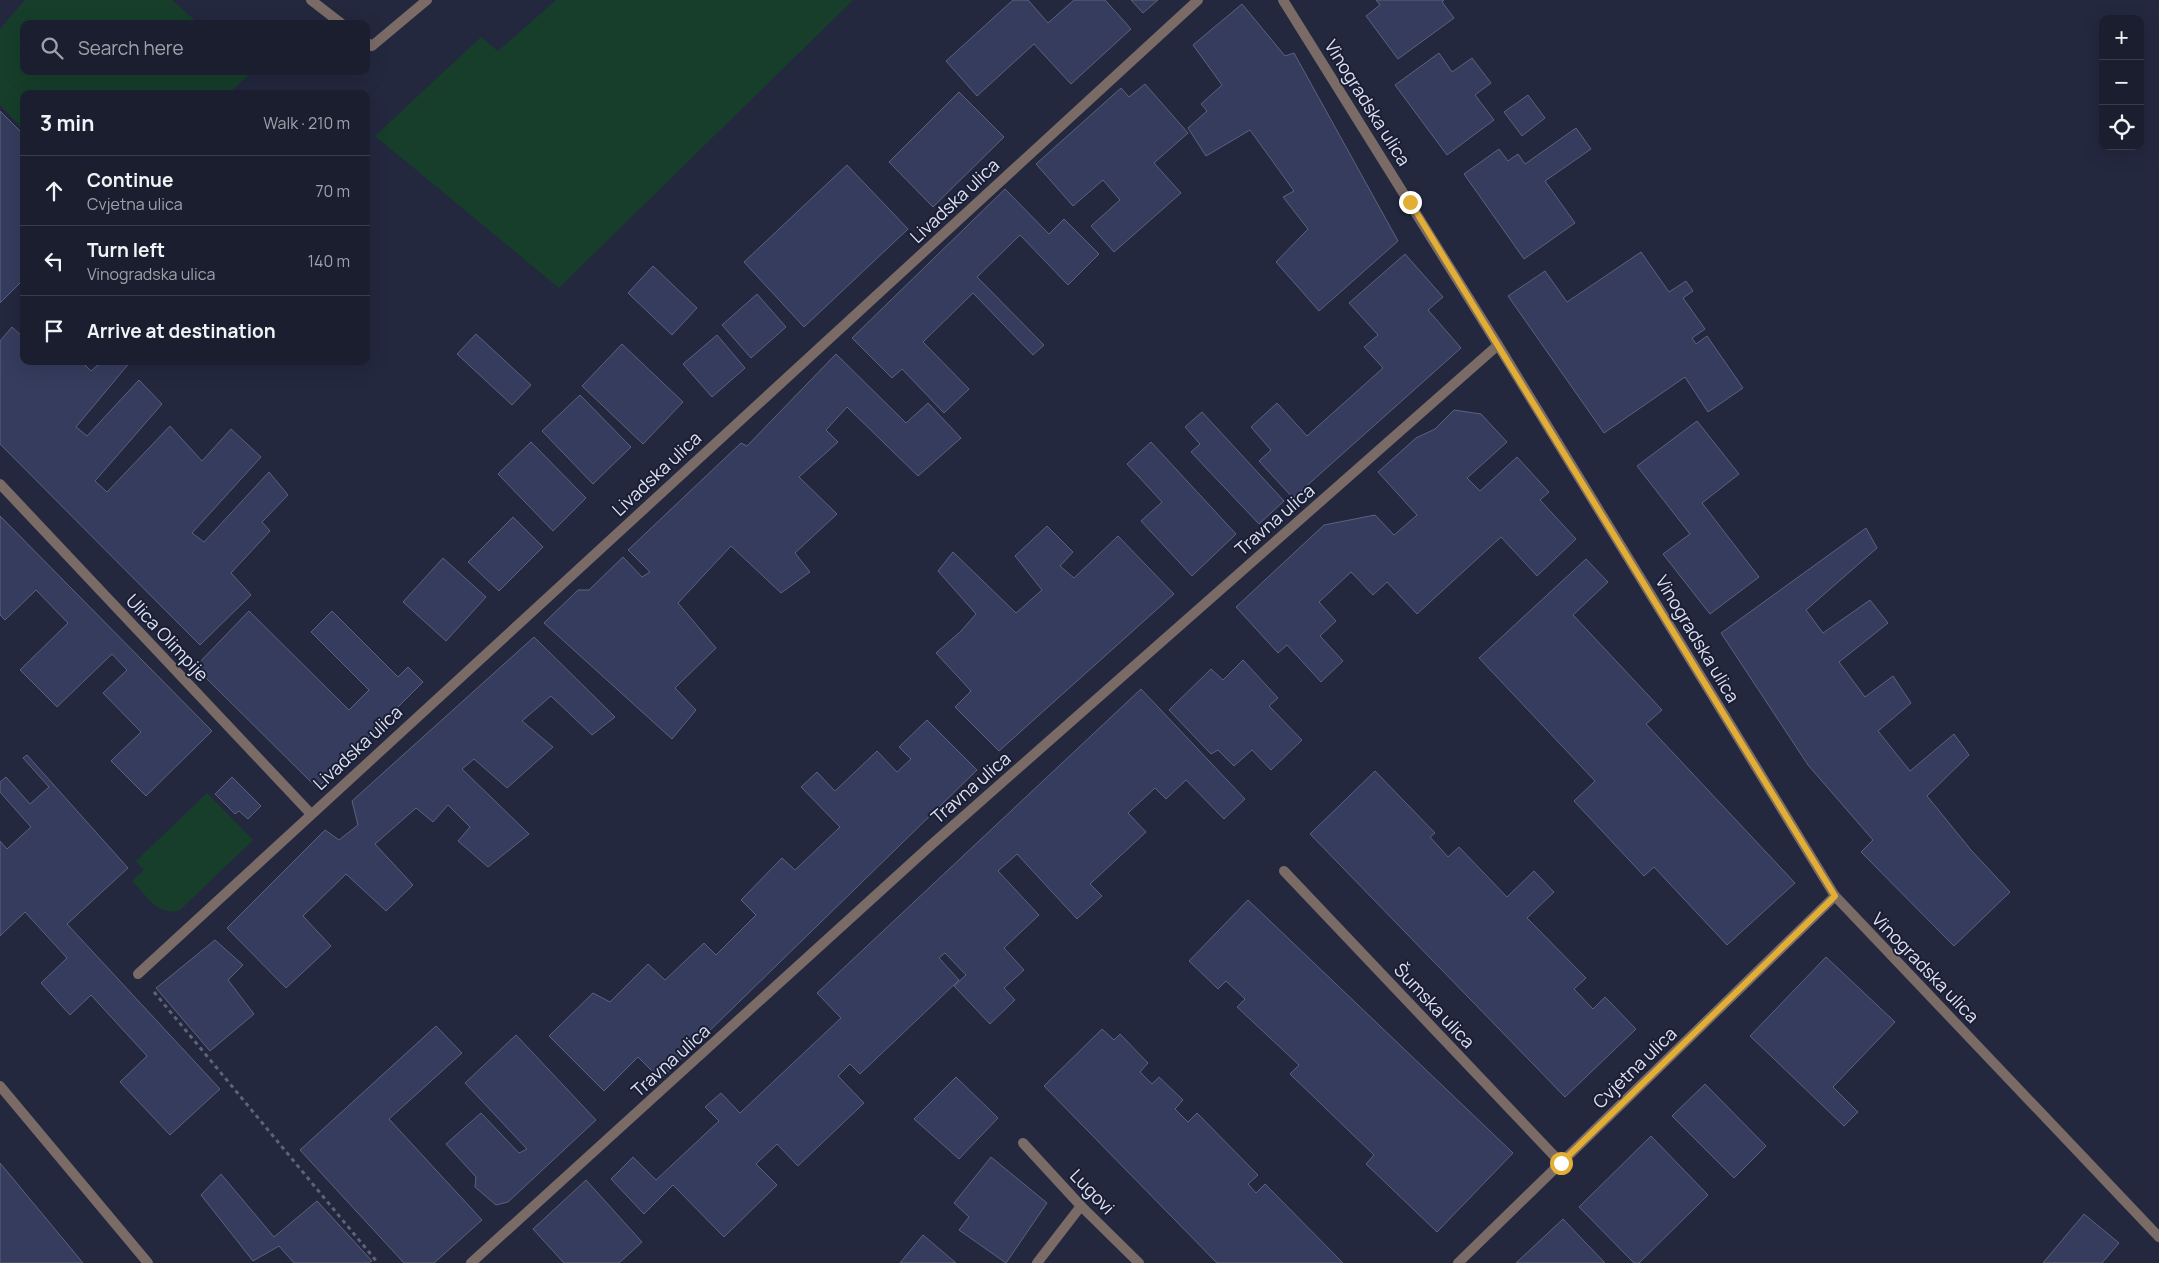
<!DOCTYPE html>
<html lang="en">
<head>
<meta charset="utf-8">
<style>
	:root { --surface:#1a1e2f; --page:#232737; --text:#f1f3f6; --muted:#9fa2aa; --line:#383c4b }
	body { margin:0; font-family:Manrope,sans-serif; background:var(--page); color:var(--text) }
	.controls { position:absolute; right:15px; top:15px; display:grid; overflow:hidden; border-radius:10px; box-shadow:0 5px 20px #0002 }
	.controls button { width:45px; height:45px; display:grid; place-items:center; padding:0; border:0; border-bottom:1px solid var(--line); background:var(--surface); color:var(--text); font:25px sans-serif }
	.stop { position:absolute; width:15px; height:15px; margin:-11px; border:4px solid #e3ae34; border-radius:50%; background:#fff }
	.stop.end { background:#e3ae34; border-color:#fff; box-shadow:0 1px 5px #0008 }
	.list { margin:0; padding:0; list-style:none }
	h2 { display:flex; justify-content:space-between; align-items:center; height:65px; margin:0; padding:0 20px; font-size:21px }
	h2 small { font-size:16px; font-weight:400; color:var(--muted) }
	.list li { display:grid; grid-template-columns:32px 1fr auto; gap:15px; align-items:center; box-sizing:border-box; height:70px; padding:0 20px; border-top:1px solid var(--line) }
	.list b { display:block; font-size:19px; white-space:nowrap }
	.list p { margin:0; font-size:16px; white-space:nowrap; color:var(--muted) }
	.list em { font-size:16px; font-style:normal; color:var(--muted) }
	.icon { flex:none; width:28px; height:28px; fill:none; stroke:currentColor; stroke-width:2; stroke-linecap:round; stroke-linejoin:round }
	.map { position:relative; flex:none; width:2159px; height:1263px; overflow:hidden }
	.search { position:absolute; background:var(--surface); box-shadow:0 5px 20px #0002; left:20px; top:20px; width:350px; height:55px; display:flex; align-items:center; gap:12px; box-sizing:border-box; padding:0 18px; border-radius:10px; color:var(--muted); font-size:19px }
	.panel { position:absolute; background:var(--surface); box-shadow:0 5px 20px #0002; left:20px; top:90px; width:350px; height:275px; border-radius:10px }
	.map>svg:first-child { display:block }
	.green { fill:#163e2b }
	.building { fill:#363c5d; stroke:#5c627d }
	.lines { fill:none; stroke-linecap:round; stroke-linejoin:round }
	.path { stroke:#5e6378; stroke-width:3; stroke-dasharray:4 4; stroke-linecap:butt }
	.service { stroke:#7a6b67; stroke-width:10 }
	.minor { stroke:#7a6b67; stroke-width:10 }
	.route { stroke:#e3ae34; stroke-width:6 }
	.labels { text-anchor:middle; stroke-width:4; stroke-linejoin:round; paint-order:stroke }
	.street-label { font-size:18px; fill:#dde1f1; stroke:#1a1e35 }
</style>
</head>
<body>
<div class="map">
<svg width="2159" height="1263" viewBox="0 0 2159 1263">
	<rect width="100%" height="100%" fill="#23283f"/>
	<!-- green -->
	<g class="green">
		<path d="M25,0H172L199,24H24V71L252,72L228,94H24V130L0,105V29Z"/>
		<path d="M556,0H853L559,288L375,136L481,37L498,51Z"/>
		<path d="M207,793L253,840L180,910C158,917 147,896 132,881L144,870L136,861Z"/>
	</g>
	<!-- building -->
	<g class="building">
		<path d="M1013,0H1028L1048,23L1074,0H1105L1131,29L1071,84L1034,44L977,96L946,61Z"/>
		<path d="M1131,0H1158L1143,13Z"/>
		<path d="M1376,0H1444L1442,2L1454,18L1398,59L1366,16L1380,5Z"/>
		<path d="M1242,4L1285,56L1294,53L1398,241L1319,311L1276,262L1308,229L1283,197L1294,191L1250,130L1206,156L1188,128L1207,111L1201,104L1222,85L1193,45Z"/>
		<path d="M1439,53L1452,72L1472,58L1491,83L1475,95L1494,120L1447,155L1395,85Z"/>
		<path d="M1145,84L1188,133L1154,163L1181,193L1114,252L1091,226L1120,200L1103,180L1073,206L1036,164L1121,88L1129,97Z"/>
		<path d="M959,92L1004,137L933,207L889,162Z"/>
		<path d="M1528,95L1545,118L1522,136L1504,112Z"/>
		<path d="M0,111L24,135V279L0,303Z"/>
		<path d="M1576,128L1591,149L1545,181L1575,223L1524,259L1464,174L1499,149L1508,161L1518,154L1525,164Z"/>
		<path d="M847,165L908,229L804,327L744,262Z"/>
		<path d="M1005,189L1049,234L1064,219L1099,254L1068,285L1020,235L977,277L1044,345L1033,355L973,293L923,342L969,389L944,413L902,369L892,378L852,338Z"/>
		<path d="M1641,252L1669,292L1686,281L1693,291L1683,298L1705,329L1692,338L1696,344L1707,336L1743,388L1708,412L1685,377L1604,433L1508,296L1545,271L1567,302Z"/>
		<path d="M1405,254L1443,297L1428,310L1461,348L1293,498L1259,461L1271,450L1251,427L1277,403L1307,436L1383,368L1364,347L1378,335L1349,303Z"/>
		<path d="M653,266L697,308L672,335L628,293Z"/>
		<path d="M757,294L786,327L751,358L722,325Z"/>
		<path d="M12,327L24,338V361H81L91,371L103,361H131L76,427L87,436L139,380L162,404L95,481L107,492L170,426L202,461L231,429L261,457L192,533L204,542L269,472L288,495L262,522L270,531L231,573L251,595L200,645L0,444V341Z"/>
		<path d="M476,334L531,385L512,405L457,354Z"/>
		<path d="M717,335L745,368L712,397L683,364Z"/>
		<path d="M622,344L683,402L643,444L582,386Z"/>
		<path d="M836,354L906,423L928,403L961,438L918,476L847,407L826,430L838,442L799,477L837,514L795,553L810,572L781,593L731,546L678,603L716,648L675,688L696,710L672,739L544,623L578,590H589L623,557L642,577L650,572L628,550L741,443L747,446Z"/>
		<path d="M580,395L631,447L593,484L542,431Z"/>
		<path d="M1454,410L1481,414L1507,442L1467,478L1480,491L1517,457L1549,492L1540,500L1576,539L1537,576L1501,537L1417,614L1387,582L1373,595L1351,572L1319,602L1336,621L1320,636L1343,661L1321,682L1287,645L1278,653L1236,607L1324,525L1375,515L1394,535L1417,515L1378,472L1416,438L1435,429Z"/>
		<path d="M1202,412L1284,501L1259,524L1191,452L1200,444L1185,427Z"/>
		<path d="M1697,421L1739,474L1702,503L1759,577L1710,614L1663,554L1690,534L1637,466Z"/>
		<path d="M531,442L586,498L553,531L498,474Z"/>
		<path d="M1151,442L1236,534L1192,576L1141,521L1162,502L1127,464Z"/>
		<path d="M0,516L212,731L146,796L111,761L141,732L103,693L127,670L112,654L57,707L20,670L68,623L36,590L5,620L0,615Z"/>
		<path d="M513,517L543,547L499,591L468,562Z"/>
		<path d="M1047,526L1073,552L1060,566L1074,578L1118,536L1174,594L999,751L955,707L971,691L936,653L961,631L976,614L938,571L953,552L1016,613L1042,590L1015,556Z"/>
		<path d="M1866,528L1877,548L1806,610L1823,633L1870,600L1888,623L1839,662L1865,697L1893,676L1911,703L1878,731L1910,771L1954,734L1969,755L1927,796L1971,850L2010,892L1954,946L1861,852L1873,840L1808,765L1721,633Z"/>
		<path d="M443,558L486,597L446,641L403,602Z"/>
		<path d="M1586,559L1608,582L1573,615L1662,710L1646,724L1795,883L1727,945L1654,867L1644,876L1574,801L1595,781L1479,658Z"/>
		<path d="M249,611L349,710L369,690L311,632L332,611L398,677L408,667L423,682L317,788L195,667Z"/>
		<path d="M534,637L615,717L592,735L551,696L522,721L553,747L507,788L474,759L462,769L529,834L488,867L458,841L470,827L448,805L433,822L416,808L375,844L413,885L386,911L346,874L303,916L331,946L286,988L227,928L325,830L339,840L358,825L352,801Z"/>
		<path d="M1243,660L1278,698L1269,706L1302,740L1271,770L1252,750L1234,766L1218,750L1211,754L1169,710L1211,669L1223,680Z"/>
		<path d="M1141,689L1245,799L1224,819L1186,780L1166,799L1155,788L1128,813L1146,832L1090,884L1102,896L1077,919L1017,854L998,871L1039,915L1004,948L1024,970L1004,988L1015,1000L990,1024L954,986L966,975L945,953L939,958L959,980L860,1074L850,1064L838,1076L864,1103L798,1166L777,1144L756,1164L777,1185L724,1237L673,1185L644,1214L611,1179L633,1157L656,1180L719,1121L705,1107L721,1093L740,1113L841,1018L817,993Z"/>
		<path d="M927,720L977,770L660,1079L638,1057L604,1091L549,1036L593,993L610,1002L648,964L665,980L704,943L716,955L756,915L741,900L782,858L795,870L840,827L801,787L817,772L835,791L877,751L897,772L911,759L899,747Z"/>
		<path d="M27,755L128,868L67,924L220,1089L170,1135L120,1082L147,1056L91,995L70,1015L41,983L67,958L25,912L0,936V841L7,849L31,827L0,792V782L6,777L30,804L49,787L23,758Z"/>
		<path d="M1375,771L1435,833L1430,837L1448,857L1459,847L1507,897L1534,871L1554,892L1527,918L1586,978L1574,989L1593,1009L1605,997L1636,1029L1565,1097L1310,834Z"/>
		<path d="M232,777L261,806L248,819L239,811L235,814L215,794Z"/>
		<path d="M1248,900L1513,1153L1437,1232L1366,1164L1374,1155L1290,1074L1299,1065L1237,1007L1245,999L1226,981L1218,989L1189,961Z"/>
		<path d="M215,940L243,965L228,980L254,1014L210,1051L156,988Z"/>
		<path d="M1826,957L1895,1022L1833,1087L1858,1112L1844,1126L1750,1036Z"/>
		<path d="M436,1026L462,1053L389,1119L482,1220L434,1263H404L300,1150Z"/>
		<path d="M1102,1029L1114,1040L1120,1034L1148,1063L1140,1072L1152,1084L1159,1077L1183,1100L1175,1109L1188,1122L1197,1113L1258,1175L1248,1184L1256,1193L1265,1184L1343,1263H1217L1044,1086Z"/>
		<path d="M516,1035L596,1120L508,1202L496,1205L475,1187L476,1177L446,1144L481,1113L519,1153L527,1149L465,1083Z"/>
		<path d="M956,1077L998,1118L959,1159L914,1119Z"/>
		<path d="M1705,1084L1766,1146L1734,1178L1672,1116Z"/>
		<path d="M1651,1136L1708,1195L1639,1263H1634L1579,1207Z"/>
		<path d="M991,1157L1047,1203L1006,1263L959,1230L969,1217L954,1203Z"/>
		<path d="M0,1163L83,1263H0Z"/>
		<path d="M221,1174L274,1237L317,1201L372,1261L369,1263H294L279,1246L253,1261L201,1195Z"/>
		<path d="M586,1180L642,1242L619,1263H564L533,1229Z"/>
		<path d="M2084,1214L2119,1243L2102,1263H2043Z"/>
		<path d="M1563,1219L1605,1263H1516Z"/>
		<path d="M923,1235L956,1263H900Z"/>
	</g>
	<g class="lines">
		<!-- path -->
		<path class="path" d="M154,992L378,1263"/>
		<!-- service -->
		<g class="service">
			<path d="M311,0L342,24"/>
			<path d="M366,42L372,46L427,0"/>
			<path d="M0,1086L148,1263"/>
		</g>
		<!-- minor -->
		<g class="minor">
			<path d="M1283,0L1498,345L1835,896L2159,1237"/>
			<path d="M0,484L311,814"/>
			<path d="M1284,871L1561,1163"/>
			<path d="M138,974L1198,0"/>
			<path d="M1023,1143L1081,1206L1139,1263"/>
			<path d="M471,1263L930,846L1498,345"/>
			<path d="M1037,1263L1081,1206"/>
			<path d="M1458,1263L1835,896"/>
		</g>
	</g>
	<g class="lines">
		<!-- route -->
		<path class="route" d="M1410,202L1835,896L1561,1163"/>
	</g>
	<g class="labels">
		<!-- street labels -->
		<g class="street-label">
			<text transform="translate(1367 103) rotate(58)" y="6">Vinogradska ulica</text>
			<text transform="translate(955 201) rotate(-43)" y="6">Livadska ulica</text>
			<text transform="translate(657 474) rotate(-43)" y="6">Livadska ulica</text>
			<text transform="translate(1275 520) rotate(-41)" y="6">Travna ulica</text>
			<text transform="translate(167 638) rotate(47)" y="6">Ulica Olimpije</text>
			<text transform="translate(1697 639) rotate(59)" y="6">Vinogradska ulica</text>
			<text transform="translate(358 748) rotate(-43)" y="6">Livadska ulica</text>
			<text transform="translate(971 788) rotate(-41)" y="6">Travna ulica</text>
			<text transform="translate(1925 968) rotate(46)" y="6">Vinogradska ulica</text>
			<text transform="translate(1434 1006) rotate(47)" y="6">Šumska ulica</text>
			<text transform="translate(671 1061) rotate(-42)" y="6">Travna ulica</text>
			<text transform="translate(1635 1068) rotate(-44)" y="6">Cvjetna ulica</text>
			<text transform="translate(1092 1192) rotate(46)" y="6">Lugovi</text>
		</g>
	</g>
</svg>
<div class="controls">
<button>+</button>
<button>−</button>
<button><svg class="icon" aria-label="locate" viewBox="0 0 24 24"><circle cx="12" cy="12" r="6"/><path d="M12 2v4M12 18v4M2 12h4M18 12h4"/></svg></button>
</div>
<div class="stop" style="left:1561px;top:1163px"></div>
<div class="stop end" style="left:1410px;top:202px"></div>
<div class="search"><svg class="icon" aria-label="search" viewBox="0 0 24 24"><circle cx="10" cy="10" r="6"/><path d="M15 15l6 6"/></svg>Search here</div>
<section class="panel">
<h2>3 min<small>Walk · 210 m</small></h2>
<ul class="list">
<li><svg class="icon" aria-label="ahead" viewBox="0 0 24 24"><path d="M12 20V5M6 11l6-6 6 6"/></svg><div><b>Continue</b><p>Cvjetna ulica</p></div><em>70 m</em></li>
<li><svg class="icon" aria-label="left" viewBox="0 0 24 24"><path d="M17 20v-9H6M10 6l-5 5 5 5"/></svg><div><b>Turn left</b><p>Vinogradska ulica</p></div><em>140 m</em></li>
<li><svg class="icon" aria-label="arrive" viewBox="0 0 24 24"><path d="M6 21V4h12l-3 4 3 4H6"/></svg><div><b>Arrive at destination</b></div></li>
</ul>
</section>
</div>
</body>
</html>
